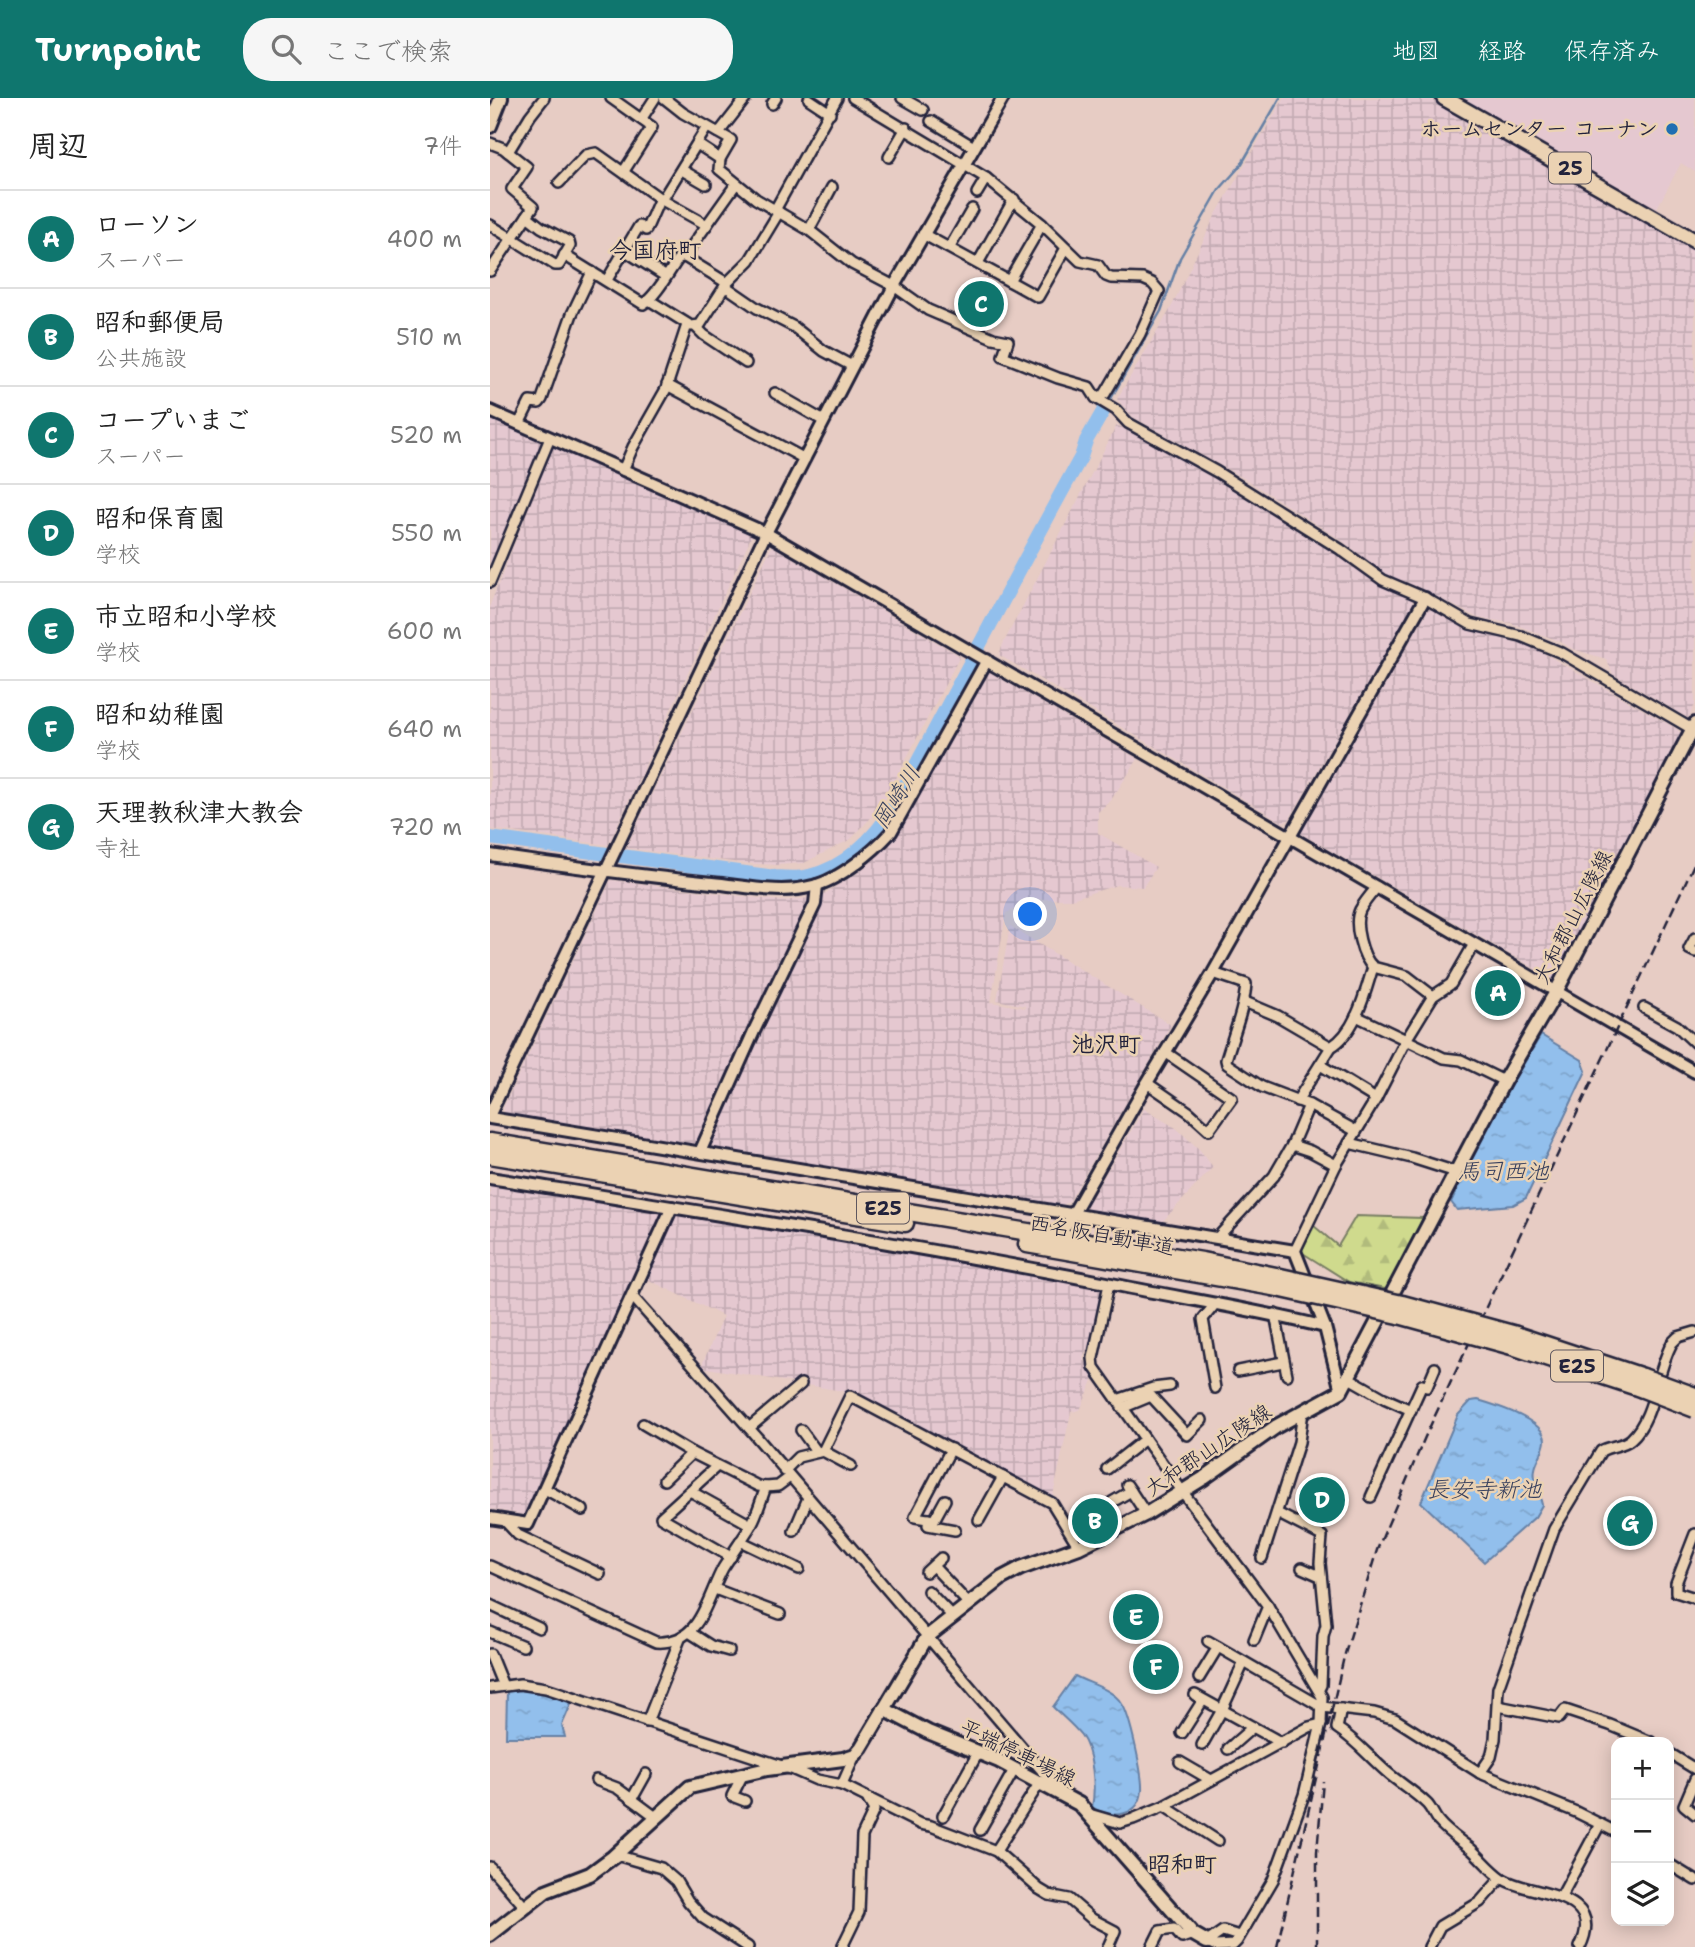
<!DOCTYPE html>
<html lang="ja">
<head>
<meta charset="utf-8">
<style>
	:root { --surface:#fff; --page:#f6f6f6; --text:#222; --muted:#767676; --line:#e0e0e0; --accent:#0f766e }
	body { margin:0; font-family:"Shantell Sans","Klee One",sans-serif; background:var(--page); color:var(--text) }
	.controls { position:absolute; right:21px; bottom:21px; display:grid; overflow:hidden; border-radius:14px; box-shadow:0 4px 18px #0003 }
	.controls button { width:63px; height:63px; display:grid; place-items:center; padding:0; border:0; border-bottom:2px solid var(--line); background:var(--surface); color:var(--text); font:35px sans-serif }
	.you { position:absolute; left:541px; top:817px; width:24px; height:24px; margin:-18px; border:5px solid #fff; border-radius:50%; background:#1a73e8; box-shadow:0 0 0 10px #1a73e833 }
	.badge { display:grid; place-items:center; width:46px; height:46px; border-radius:50%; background:var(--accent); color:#fff; font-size:23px; font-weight:700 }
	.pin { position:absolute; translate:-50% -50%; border:4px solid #fff; box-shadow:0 2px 7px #0006 }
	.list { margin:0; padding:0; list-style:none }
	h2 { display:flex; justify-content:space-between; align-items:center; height:91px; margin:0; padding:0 28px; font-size:30px }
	h2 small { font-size:23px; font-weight:400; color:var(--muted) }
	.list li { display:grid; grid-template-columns:46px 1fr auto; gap:21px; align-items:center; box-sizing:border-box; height:98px; padding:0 28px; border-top:2px solid var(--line) }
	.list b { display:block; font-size:26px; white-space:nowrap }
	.list p { margin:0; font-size:23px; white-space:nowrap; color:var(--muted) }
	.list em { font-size:23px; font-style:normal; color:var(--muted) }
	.icon { flex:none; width:38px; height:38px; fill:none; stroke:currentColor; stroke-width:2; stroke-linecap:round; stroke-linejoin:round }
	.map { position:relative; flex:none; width:1205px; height:1849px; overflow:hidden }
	header { display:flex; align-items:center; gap:42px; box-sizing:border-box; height:98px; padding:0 35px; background:var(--accent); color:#fff }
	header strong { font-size:33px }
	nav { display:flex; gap:38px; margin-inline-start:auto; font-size:24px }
	.search { width:490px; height:63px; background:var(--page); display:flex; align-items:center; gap:18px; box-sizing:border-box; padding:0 24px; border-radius:28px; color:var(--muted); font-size:26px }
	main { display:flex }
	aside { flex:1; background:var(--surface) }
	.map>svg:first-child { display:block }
	.built { fill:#e5c8d0 }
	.industrial { fill:url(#industrial-grid) }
	.forest { fill:url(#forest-firs); stroke:#787e64; stroke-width:2 }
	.water { fill:url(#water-ripples); stroke:#6580a5; stroke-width:2 }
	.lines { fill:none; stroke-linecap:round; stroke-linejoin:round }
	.stream { stroke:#6580a5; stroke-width:2.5 }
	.river { stroke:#92bfec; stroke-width:14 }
	.minor-casing { stroke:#22223b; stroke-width:14 }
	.tertiary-casing { stroke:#22223b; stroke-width:16 }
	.secondary-casing { stroke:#22223b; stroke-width:18 }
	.trunk-casing { stroke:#22223b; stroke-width:19 }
	.motorway-casing { stroke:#22223b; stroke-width:21 }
	.minor { stroke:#ebd2b3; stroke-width:9 }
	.tertiary { stroke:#ebd2b3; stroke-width:10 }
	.secondary { stroke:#ebd2b3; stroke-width:12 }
	.trunk { stroke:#ebd2b3; stroke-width:14 }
	.motorway { stroke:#ebd2b3; stroke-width:16 }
	.rail { stroke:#22223b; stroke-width:2.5; stroke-dasharray:10 5; stroke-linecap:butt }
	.motorway-bridge-casing { stroke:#22223b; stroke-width:21; stroke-linecap:butt }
	.motorway-bridge { stroke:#ebd2b3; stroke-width:16 }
	.poi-dot { fill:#1f6fb2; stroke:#ebd2b3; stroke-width:2.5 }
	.labels { text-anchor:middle; stroke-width:5; stroke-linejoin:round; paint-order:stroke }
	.shield { fill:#ebd2b3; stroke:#5e575f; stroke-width:2 }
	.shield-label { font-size:19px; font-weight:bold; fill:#22223b }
	.poi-label { font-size:21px; font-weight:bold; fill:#22223b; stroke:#ebd2b3; text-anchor:end }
	.street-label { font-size:21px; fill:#22223b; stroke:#ebd2b3 }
	.neighbourhood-label { font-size:23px; font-weight:bold; fill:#22223b; stroke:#ebd2b3 }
	.water-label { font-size:23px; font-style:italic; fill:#38415e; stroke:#ebd2b3 }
</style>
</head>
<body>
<header>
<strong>Turnpoint</strong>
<div class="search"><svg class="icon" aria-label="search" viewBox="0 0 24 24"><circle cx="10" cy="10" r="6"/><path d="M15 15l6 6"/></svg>ここで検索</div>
<nav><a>地図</a><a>経路</a><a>保存済み</a></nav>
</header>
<main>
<aside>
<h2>周辺<small>7件</small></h2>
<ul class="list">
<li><span class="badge">A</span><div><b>ローソン</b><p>スーパー</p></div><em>400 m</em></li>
<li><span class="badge">B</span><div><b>昭和郵便局</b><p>公共施設</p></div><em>510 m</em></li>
<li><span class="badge">C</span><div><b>コープいまご</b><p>スーパー</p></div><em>520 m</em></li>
<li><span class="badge">D</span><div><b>昭和保育園</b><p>学校</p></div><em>550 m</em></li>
<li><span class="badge">E</span><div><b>市立昭和小学校</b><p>学校</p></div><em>600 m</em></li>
<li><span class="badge">F</span><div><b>昭和幼稚園</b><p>学校</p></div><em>640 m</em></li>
<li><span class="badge">G</span><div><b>天理教秋津大教会</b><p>寺社</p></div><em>720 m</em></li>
</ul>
</aside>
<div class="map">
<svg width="1205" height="1849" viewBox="0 0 1205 1849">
	<defs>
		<pattern id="industrial-grid" width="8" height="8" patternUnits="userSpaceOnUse" patternTransform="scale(1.75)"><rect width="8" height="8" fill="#e5c8d0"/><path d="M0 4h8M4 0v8" fill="none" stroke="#c4acb4"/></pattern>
		<pattern id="forest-firs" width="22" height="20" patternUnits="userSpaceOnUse" patternTransform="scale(1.75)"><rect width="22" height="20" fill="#cfda8d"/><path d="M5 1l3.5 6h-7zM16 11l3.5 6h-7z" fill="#b1bb7b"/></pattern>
		<pattern id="water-ripples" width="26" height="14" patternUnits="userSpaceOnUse" patternTransform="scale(1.75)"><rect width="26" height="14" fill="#92bfec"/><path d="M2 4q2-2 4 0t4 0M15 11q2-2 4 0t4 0" fill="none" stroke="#7ea4cb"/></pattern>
	</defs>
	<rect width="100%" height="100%" fill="#e7ccc4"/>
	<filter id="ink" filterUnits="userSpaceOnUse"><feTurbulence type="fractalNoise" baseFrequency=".0143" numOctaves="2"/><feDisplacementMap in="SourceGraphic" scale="14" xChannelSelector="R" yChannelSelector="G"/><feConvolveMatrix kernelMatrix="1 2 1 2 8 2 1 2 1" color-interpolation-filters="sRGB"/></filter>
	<g filter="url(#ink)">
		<!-- built -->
		<path class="built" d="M971,0H1205V74L1191,65L1167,110Z"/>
		<!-- industrial -->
		<g class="industrial">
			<path d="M794,0H939L1115,99L1205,153V607L1198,620L1123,576L1116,561L1083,551L1069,543L1021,525L988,520L926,488L901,480L851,442L755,381L643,319L627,301L680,212L725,118Z"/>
			<path d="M0,321L51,344L0,472Z"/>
			<path d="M627,327L717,373L847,455L891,487L920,498L923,506L799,722L792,724L509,557L513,546Z"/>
			<path d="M63,349L262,437L118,747L0,731V507Z"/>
			<path d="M282,448L470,558L391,709L361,741L314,765L286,767L251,765L136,750Z"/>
			<path d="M939,510L980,532L1041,548L1187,631L1192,637L1063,881L810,735Z"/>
			<path d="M496,572L648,661L621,702L608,714V735L666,769L653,789L627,787L581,801H550L516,815L501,904L535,910V908L507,902L520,828L681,927L579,1104L570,1108L476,1094L224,1050L220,1042L334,796L369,774L387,759L398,745L411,726Z"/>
			<path d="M121,782L292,803L320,800L207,1045L200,1047L15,1017L13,1010Z"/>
			<path d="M654,1011L686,1030L710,1052L723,1069L672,1124L598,1113L596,1109Z"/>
			<path d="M0,1086L172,1115L35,1417L0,1411Z"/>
			<path d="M185,1117L609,1187L615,1194L606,1234L593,1260L605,1278L590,1312L581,1314L562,1402L352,1293L211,1269L233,1218L157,1181Z"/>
		</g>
		<!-- forest -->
		<path class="forest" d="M866,1118L933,1120L900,1192L859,1184L811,1154L824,1128L848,1148Z"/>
		<!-- water -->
		<g class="water">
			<path d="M1051,937L1092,962L1096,973L1036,1100L1023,1107L967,1112L961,1104L1004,1015Z"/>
			<path d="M988,1302C1005,1307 1056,1322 1055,1343C1054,1356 1042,1366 1045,1380C1046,1389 1050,1397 1052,1407L1045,1419L994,1464L931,1404L968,1317L981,1303Z"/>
			<path d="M585,1578C600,1586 623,1591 632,1606C640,1617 653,1678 652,1692C650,1719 621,1722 602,1709C606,1689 603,1654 591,1637C583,1627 572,1618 563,1609Z"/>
			<path d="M32,1592L56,1595L82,1604L72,1627L75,1639H16L17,1593Z"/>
		</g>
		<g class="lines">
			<!-- stream -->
			<path class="stream" d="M619,304L671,213L690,160L729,92L751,67L790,0"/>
			<!-- river -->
			<path class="river" d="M0,740L285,779C296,780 308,781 319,778C354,770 385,740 403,710C466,593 526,475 591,359L596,343L615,310"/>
			<!-- minor casing -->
			<g class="minor-casing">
				<g id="minor">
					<path d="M121,0L162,29L134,73"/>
					<path d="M174,0L193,15L241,42L230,61L229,71L266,101L319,132L362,166L404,188L438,212L503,240L518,243L513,258L568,280L599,289L606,300L626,312L638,325L727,374L850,451L893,482L935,500L980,526L1031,538L1072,555L1202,631"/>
					<path d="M363,0L496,80L552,126L590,163L608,167L616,178L621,180L653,181L662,185L669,193L650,236L615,296L606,300"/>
					<path d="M412,0L433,12"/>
					<path d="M319,1L340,15"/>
					<path d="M282,6L286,0"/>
					<path d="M152,20L165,0"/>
					<path d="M441,23L484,49"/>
					<path d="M227,34L231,32L256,0"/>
					<path d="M0,45L13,50L37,69L22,91L43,109L0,173"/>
					<path d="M207,46L230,61"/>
					<path d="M18,54L40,18L54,0"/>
					<path d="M399,59L416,30"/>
					<path d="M192,72L216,86"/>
					<path d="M69,85L96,57L106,55L172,102L217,127"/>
					<path d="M487,95L496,80"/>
					<path d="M172,102L217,29"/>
					<path d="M285,112L347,0"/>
					<path d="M0,127L65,167H69L80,148L79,144L51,129L37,118"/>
					<path d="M319,132L342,89"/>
					<path d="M433,136L519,183L552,126"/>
					<path d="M460,149L482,111"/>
					<path d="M134,152L175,178"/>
					<path d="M74,157L153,206C166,199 180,172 189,160L193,158L237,185"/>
					<path d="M194,159L246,86"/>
					<path d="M488,165L524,101"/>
					<path d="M117,182L149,128L156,132L170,100"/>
					<path d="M519,183L548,199L576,150"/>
					<path d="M235,188L267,210L304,229L334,253L362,268"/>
					<path d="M159,202L201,228L210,227L237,185L260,162L289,114"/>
					<path d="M206,229L214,237L256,265"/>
					<path d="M177,287L315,361"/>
					<path d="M285,295L334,323"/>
					<path d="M29,326L40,304L49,305L52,301L82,216L102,174"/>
					<path d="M133,372L143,349L176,291L197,227"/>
					<path d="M0,484L60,340"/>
					<path d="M1205,840L1199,851L1205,854"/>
					<path d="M883,869L917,878L943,898"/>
					<path d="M723,875L756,886C754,912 743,937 736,962L737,966L772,989L819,1007L866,1033"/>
					<path d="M755,904L788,918L841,949"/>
					<path d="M1154,910L1187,928L1205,945"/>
					<path d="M866,918L954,960L971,962L1014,983"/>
					<path d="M830,967L886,1001"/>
					<path d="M657,985L699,1014L719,1032L742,1000L675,954"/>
					<path d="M807,1003L841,949C866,934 875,895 883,869C872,859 863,826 870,812C874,804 881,796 887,789"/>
					<path d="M859,1045L922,1060L966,1074"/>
					<path d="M802,1047L820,1053L846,1067"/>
					<path d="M728,1139L784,1078L802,1047L819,1007"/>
					<path d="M805,1153L846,1067L886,1001L916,942L943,898L961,886L984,846"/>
					<path d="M619,1186L603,1260L604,1269L692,1393L778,1508L832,1599L831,1626L814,1697L783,1782L747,1843L743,1847L726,1848L717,1844L733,1833L749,1838"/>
					<path d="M142,1198L259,1330L572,1696"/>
					<path d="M785,1216L797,1277"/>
					<path d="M748,1273L793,1264"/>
					<path d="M859,1280L894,1300L921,1312"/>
					<path d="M725,1290L713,1221L726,1205"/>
					<path d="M627,1302L663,1290L680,1288"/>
					<path d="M632,1310L661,1298L697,1337L712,1322"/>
					<path d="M153,1326L202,1355L268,1388L276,1389"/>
					<path d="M259,1330L311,1286"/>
					<path d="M311,1332L327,1354"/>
					<path d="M333,1353L361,1368"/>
					<path d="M227,1368L171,1419L241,1459"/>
					<path d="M617,1371L655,1341"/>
					<path d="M294,1373L308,1359L333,1353L360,1298L562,1405L589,1449"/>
					<path d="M174,1382L202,1355"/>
					<path d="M637,1387L656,1416"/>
					<path d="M55,1391L93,1412"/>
					<path d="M200,1393L261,1427"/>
					<path d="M881,1399L932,1287L937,1289L945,1270"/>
					<path d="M455,1402L444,1422L425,1419L461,1351"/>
					<path d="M622,1404L641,1393"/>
					<path d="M787,1415L832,1438L830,1465L836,1527L833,1538L831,1587L829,1591"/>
					<path d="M439,1421L438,1427L465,1432"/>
					<path d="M489,1422L513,1379"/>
					<path d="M15,1423L28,1437L110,1476"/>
					<path d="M304,1433L318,1400"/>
					<path d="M1205,1436L1186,1485V1494L1205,1500"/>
					<path d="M250,1443L309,1471"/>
					<path d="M772,1460L809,1344L813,1313"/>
					<path d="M0,1468L166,1544C211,1547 216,1501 233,1470C242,1456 251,1443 260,1429C267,1417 271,1402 276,1389L288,1388L300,1379"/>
					<path d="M443,1468L478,1505"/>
					<path d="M812,1470L830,1478"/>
					<path d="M436,1474L451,1460"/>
					<path d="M225,1491L290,1516"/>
					<path d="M438,1493L462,1518"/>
					<path d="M0,1507L49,1530"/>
					<path d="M0,1534L33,1548"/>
					<path d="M199,1534L221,1548L239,1553"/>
					<path d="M764,1542L778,1508"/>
					<path d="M718,1543L832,1609L884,1615L905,1621L990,1675L1086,1714L1126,1734"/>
					<path d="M0,1556L13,1588"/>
					<path d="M709,1580L728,1549"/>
					<path d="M0,1590L30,1586L56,1590L304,1672L327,1682L352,1687L430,1726L441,1728L506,1753L549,1791L559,1797L579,1801L602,1821L625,1833L618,1849"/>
					<path d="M705,1597L792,1645"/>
					<path d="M1008,1608L1069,1620L1075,1612L1120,1627L1161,1644"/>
					<path d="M851,1611L847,1630C867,1643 881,1661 899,1676C911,1686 926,1695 937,1706C942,1711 944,1719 949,1724C957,1734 971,1743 982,1752C992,1761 1001,1773 1013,1781C1041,1798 1117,1793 1090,1849"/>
					<path d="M157,1624L190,1541"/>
					<path d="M692,1635L713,1602"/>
					<path d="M712,1647L732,1612L754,1564"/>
					<path d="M738,1651L763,1629"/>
					<path d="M1179,1655L1205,1671"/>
					<path d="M690,1664L721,1682"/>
					<path d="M990,1675L1001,1659L1005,1641L1008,1590L1064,1431L1111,1353C1121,1347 1132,1349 1141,1341C1165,1319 1166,1274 1182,1245L1188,1239L1205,1234"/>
					<path d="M253,1676L242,1698L255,1703"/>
					<path d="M1205,1681L1194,1707L1205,1716"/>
					<path d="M106,1682L127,1690L166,1719"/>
					<path d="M352,1687L365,1657"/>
					<path d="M142,1701L156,1676"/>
					<path d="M674,1708L728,1743"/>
					<path d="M599,1716L630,1725L643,1721L674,1708L819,1629L831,1626"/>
					<path d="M453,1718L488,1655"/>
					<path d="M490,1732L524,1672"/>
					<path d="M506,1753L549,1686"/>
					<path d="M126,1757L171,1770L186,1783L198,1803L213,1820L258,1849"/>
					<path d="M1179,1766L1205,1782"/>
					<path d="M0,1769L35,1809"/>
					<path d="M1071,1799L1110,1726"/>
					<path d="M352,1849L369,1814L372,1738L384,1712L378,1702"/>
					<path d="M662,1849L670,1833L684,1831L692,1840L703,1836"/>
					<path d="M939,1849L950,1828L990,1804L1011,1780"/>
				</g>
			</g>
			<!-- tertiary casing -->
			<g class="tertiary-casing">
				<g id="tertiary">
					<path d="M0,313L276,435L1205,974"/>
					<path d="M0,757C74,768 148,777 222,785C255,788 291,797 323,788C349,782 383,754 401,734L497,562"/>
					<path d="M0,1016L276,435L404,188L513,0"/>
					<path d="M0,1020L805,1153L835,1229L851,1293"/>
					<path d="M210,1054L265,931L325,806L327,787"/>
					<path d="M0,1080C206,1113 412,1145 617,1185C690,1200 763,1211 835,1229"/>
					<path d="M576,1128L657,985L723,875L935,500"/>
					<path d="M0,1420L38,1426L182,1109"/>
				</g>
			</g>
			<!-- secondary casing -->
			<g class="secondary-casing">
				<g id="secondary">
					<path d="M0,28L11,0"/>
					<path d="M394,1611L438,1634L509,1663L589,1706L703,1836L717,1844"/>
					<path d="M0,1837L56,1793L100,1776L123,1759L200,1689L277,1671L353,1661L365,1657L371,1650L437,1539L512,1480L531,1470L589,1449L656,1416L714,1380L787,1328L851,1293L1014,983L1066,894L1205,626"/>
				</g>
			</g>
			<!-- trunk casing -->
			<g class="trunk-casing">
				<path id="trunk" d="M954,0L1205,143"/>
			</g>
			<!-- motorway casing -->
			<g class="motorway-casing">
				<g id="motorway">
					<path d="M0,1044L712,1163L786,1178"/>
					<path d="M0,1057L415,1125"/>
					<path d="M537,1146L783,1189"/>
					<path d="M1026,1237L1153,1279"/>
					<path d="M1022,1248L1150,1290"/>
				</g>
			</g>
			<!-- minor -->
			<use href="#minor" class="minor"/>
			<!-- tertiary -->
			<use href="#tertiary" class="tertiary"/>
			<!-- secondary -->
			<use href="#secondary" class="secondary"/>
			<!-- trunk -->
			<use href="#trunk" class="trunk"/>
			<!-- motorway -->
			<use href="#motorway" class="motorway"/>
			<!-- rail -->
			<g class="rail">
				<path d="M787,1849L854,1559L887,1452L935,1339L1205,764"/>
				<path d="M827,1849V1754L833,1683"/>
			</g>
			<!-- motorway-bridge casing -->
			<g class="motorway-bridge-casing">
				<g id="motorway-bridge">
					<path d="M786,1178L912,1206L1026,1237"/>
					<path d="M783,1189L909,1217L1022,1248"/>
					<path d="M1153,1279L1205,1298"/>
					<path d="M1150,1290L1205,1311"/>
				</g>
			</g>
			<!-- motorway-bridge -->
			<use href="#motorway-bridge" class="motorway-bridge"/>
		</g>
	</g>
	<!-- markers -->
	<circle class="poi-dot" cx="1182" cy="31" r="7"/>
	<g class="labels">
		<!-- shield labels -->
		<g class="shield">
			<rect x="1059" y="54.5" width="42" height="31" rx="5"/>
			<rect x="367" y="1094.5" width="52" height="31" rx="5"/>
			<rect x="1061" y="1252.5" width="52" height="31" rx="5"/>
		</g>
		<g class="shield-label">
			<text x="1080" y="77">25</text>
			<text x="393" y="1117">E25</text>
			<text x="1087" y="1275">E25</text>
		</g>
		<!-- poi labels -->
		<g class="poi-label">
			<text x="1168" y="38">ホームセンター コーナン</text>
		</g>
		<!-- street labels -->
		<g class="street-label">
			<text transform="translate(1083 819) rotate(-63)" y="7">大和郡山広陵線</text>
			<text transform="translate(612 1137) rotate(10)" y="7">西名阪自動車道</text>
			<text transform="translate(718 1352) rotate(-34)" y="7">大和郡山広陵線</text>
			<text transform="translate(528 1655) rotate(26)" y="7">平端停車場線</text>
		</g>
		<!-- neighbourhood labels -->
		<g class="neighbourhood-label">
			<text x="165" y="160">今国府町</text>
			<text x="616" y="954">池沢町</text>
			<text x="692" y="1774">昭和町</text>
		</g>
		<!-- water labels -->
		<g class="water-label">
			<text transform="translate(406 699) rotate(-58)" y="8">岡崎川</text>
			<text x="1013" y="1081">馬司西池</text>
			<text x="994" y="1399">長安寺新池</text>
		</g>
	</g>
</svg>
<div class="controls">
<button>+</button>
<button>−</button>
<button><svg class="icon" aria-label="layers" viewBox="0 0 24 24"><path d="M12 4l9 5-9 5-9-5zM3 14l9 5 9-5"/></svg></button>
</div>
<div class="you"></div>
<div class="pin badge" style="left:1008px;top:895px">A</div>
<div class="pin badge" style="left:605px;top:1423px">B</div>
<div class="pin badge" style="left:491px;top:206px">C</div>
<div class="pin badge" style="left:832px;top:1402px">D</div>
<div class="pin badge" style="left:646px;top:1519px">E</div>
<div class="pin badge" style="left:666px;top:1569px">F</div>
<div class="pin badge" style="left:1140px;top:1425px">G</div>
</div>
</main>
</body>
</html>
